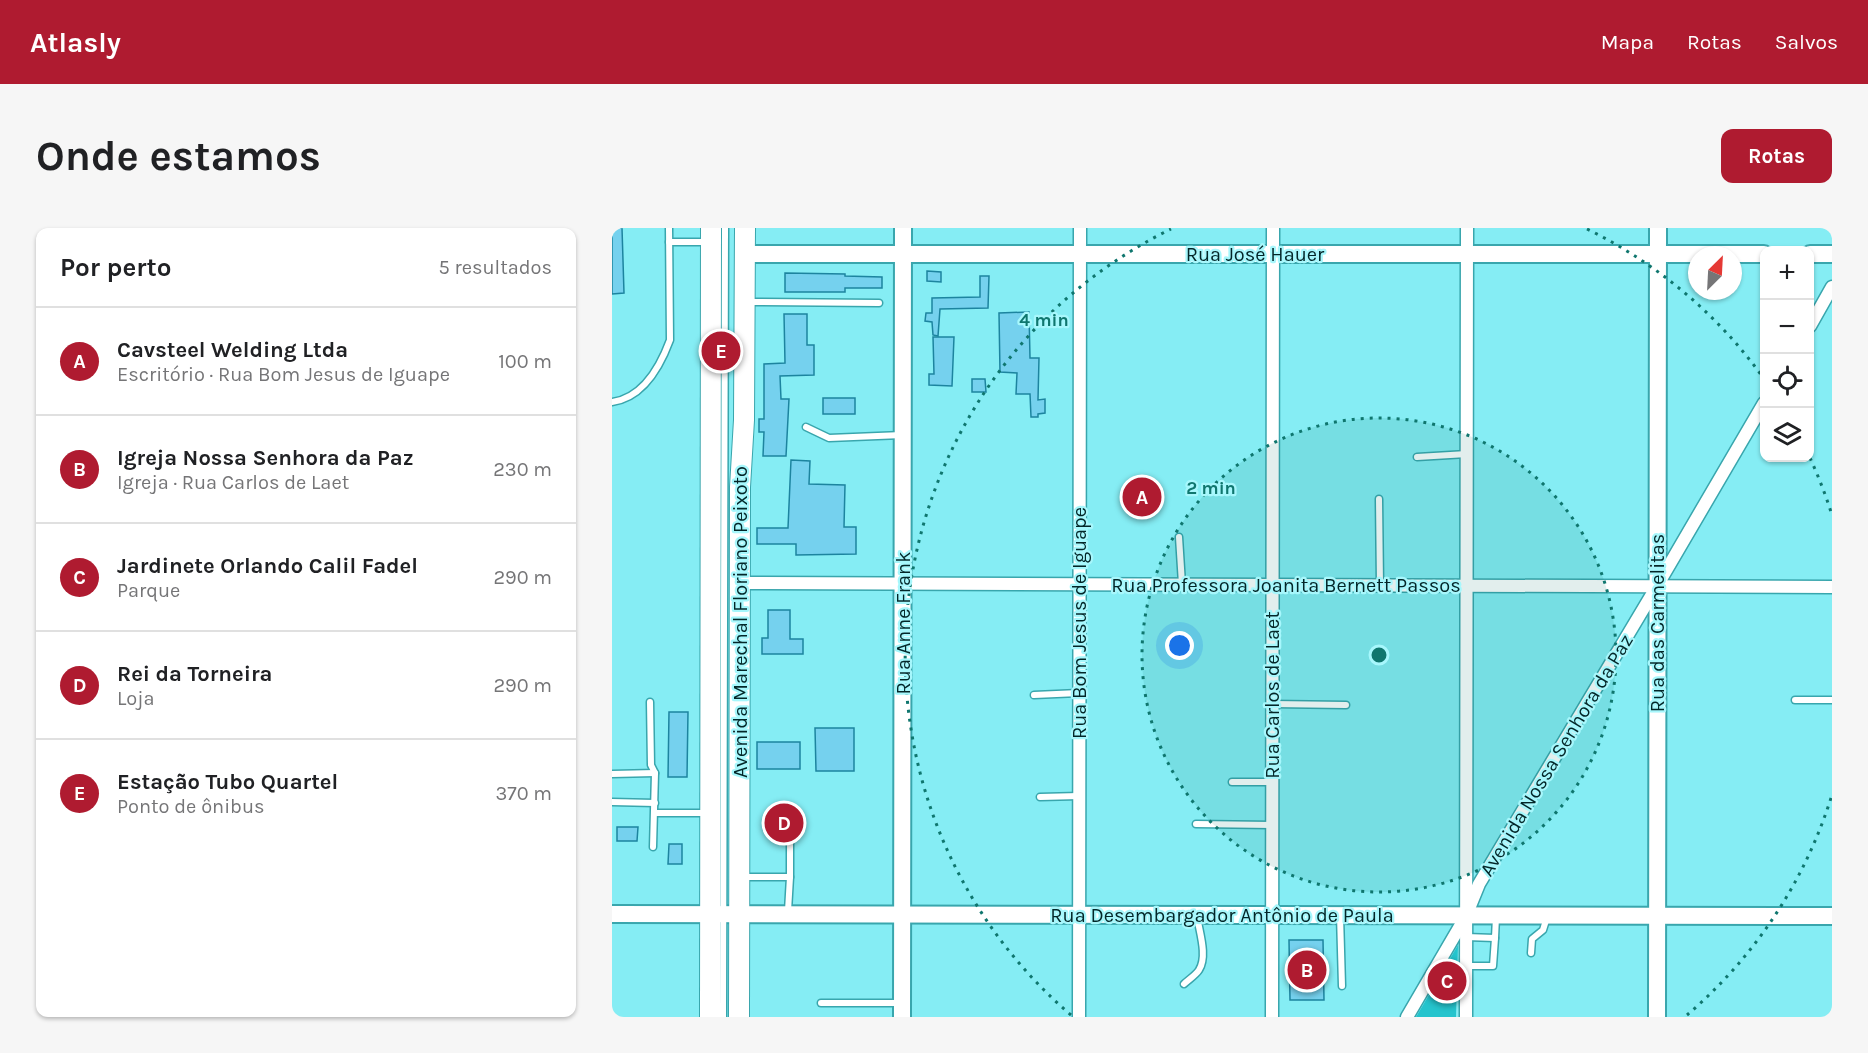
<!DOCTYPE html>
<html lang="pt">
<head>
<meta charset="utf-8">
<style>
	:root { --surface:#fff; --page:#f6f6f6; --text:#202124; --muted:#757577; --line:#e0e0e0; --accent:#af1b30 }
	body { margin:0; font-family:Karla,sans-serif; background:var(--page); color:var(--text) }
	.controls { position:absolute; right:18px; top:18px; display:grid; overflow:hidden; border-radius:12px; box-shadow:0 2px 4px #0004 }
	.controls button { width:54px; height:54px; display:grid; place-items:center; padding:0; border:0; border-bottom:2px solid var(--line); background:var(--surface); color:var(--text); font:30px sans-serif }
	.compass { position:absolute; left:1076px; top:18px; width:54px; height:54px; border-radius:50%; background:var(--surface); box-shadow:0 2px 4px #0004; rotate:24deg }
	.you { position:absolute; left:568px; top:418px; width:21px; height:21px; margin:-15px; border:4px solid #fff; border-radius:50%; background:#1a73e8; box-shadow:0 0 0 9px #1a73e833 }
	.badge { display:grid; place-items:center; width:39px; height:39px; border-radius:50%; background:var(--accent); color:#fff; font-size:20px; font-weight:700 }
	.pin { position:absolute; translate:-50% -50%; border:3px solid #fff; box-shadow:0 2px 6px #0006 }
	.list { margin:0; padding:0; list-style:none }
	h2 { display:flex; justify-content:space-between; align-items:center; height:78px; margin:0; padding:0 24px; font-size:26px }
	h2 small { font-size:20px; font-weight:400; color:var(--muted) }
	.list li { display:grid; grid-template-columns:39px 1fr auto; gap:18px; align-items:center; box-sizing:border-box; height:108px; padding:0 24px; border-top:2px solid var(--line) }
	.list b { display:block; font-size:22px; white-space:nowrap }
	.list p { margin:0; font-size:20px; white-space:nowrap; color:var(--muted) }
	.list em { font-size:20px; font-style:normal; color:var(--muted) }
	.icon { flex:none; width:33px; height:33px; fill:none; stroke:currentColor; stroke-width:2; stroke-linecap:round; stroke-linejoin:round }
	.map { position:relative; flex:none; width:1220px; height:789px; overflow:hidden; border-radius:12px }
	header { display:flex; align-items:center; gap:36px; box-sizing:border-box; height:84px; padding:0 30px; background:var(--accent); color:#fff }
	header strong { font-size:28px }
	nav { display:flex; gap:33px; margin-inline-start:auto; font-size:21px }
	.intro { display:flex; align-items:center; justify-content:space-between; box-sizing:border-box; height:144px; padding:0 36px }
	h1 { margin:0; font-size:42px }
	.button { padding:15px 27px; border-radius:12px; background:var(--accent); color:#fff; font-size:21px; font-weight:700 }
	main { display:flex; gap:36px; padding:0 36px }
	aside { flex:1; background:var(--surface); border-radius:12px; box-shadow:0 2px 4px #0004 }
	.map>svg:first-child { display:block }
	.green { fill:#25c4cd }
	.building { fill:#75d1ee; stroke:#1d849f; stroke-width:1.5 }
	.lines { fill:none; stroke-linecap:round; stroke-linejoin:round }
	.lane-casing { stroke:#39a6ad; stroke-width:9 }
	.street-casing { stroke:#39a6ad; stroke-width:15 }
	.secondary-casing { stroke:#39a6ad; stroke-width:20 }
	.primary-casing { stroke:#39a6ad; stroke-width:22 }
	.lane { stroke:#fff; stroke-width:6 }
	.street { stroke:#fff; stroke-width:12 }
	.secondary { stroke:#fff; stroke-width:16 }
	.primary { stroke:#fff; stroke-width:20 }
	.ring { fill:none; stroke:#0f766e; stroke-width:3; stroke-dasharray:3 6 }
	.labels { text-anchor:middle; stroke-width:4.5; stroke-linejoin:round; paint-order:stroke }
	.street-label { font-size:20px; fill:#032628; stroke:#a7f7fc }
	.centre { fill:#0f766e; stroke:#a7f7fc; stroke-width:3 }
	.ring-label { font-size:18px; text-anchor:middle; font-weight:bold; fill:#0f766e; stroke:#a7f7fc; stroke-width:4.5; stroke-linejoin:round; paint-order:stroke }
</style>
</head>
<body>
<header>
<strong>Atlasly</strong>
<nav><a>Mapa</a><a>Rotas</a><a>Salvos</a></nav>
</header>
<div class="intro"><h1>Onde estamos</h1><a class="button">Rotas</a></div>
<main>
<aside>
<h2>Por perto<small>5 resultados</small></h2>
<ul class="list">
<li><span class="badge">A</span><div><b>Cavsteel Welding Ltda</b><p>Escritório · Rua Bom Jesus de Iguape</p></div><em>100 m</em></li>
<li><span class="badge">B</span><div><b>Igreja Nossa Senhora da Paz</b><p>Igreja · Rua Carlos de Laet</p></div><em>230 m</em></li>
<li><span class="badge">C</span><div><b>Jardinete Orlando Calil Fadel</b><p>Parque</p></div><em>290 m</em></li>
<li><span class="badge">D</span><div><b>Rei da Torneira</b><p>Loja</p></div><em>290 m</em></li>
<li><span class="badge">E</span><div><b>Estação Tubo Quartel</b><p>Ponto de ônibus</p></div><em>370 m</em></li>
</ul>
</aside>
<div class="map">
<svg width="1220" height="789" viewBox="0 0 1220 789">
	<rect width="100%" height="100%" fill="#85edf4"/>
	<!-- green -->
	<path class="green" d="M846,717L844,789H804Z"/>
	<!-- building -->
	<g class="building">
		<path d="M0,0H10L12,65L0,66Z"/>
		<path d="M315,43L329,44V54L315,53Z"/>
		<path d="M173,45L233,46V48L270,49V60H233V64H173Z"/>
		<path d="M368,48H377L376,80L328,81L326,108L321,107L320,94L313,93L314,85H320V70L368,69Z"/>
		<path d="M417,84L418,130H427L426,172L433,171V185L426,186V189H419L418,166H404L405,145L388,144L387,85Z"/>
		<path d="M172,86H195V117H202V147L168,148L169,171H177L174,228H151L152,204H147V191H152V136L173,135Z"/>
		<path d="M321,109H342L340,158L317,157V146H322Z"/>
		<path d="M360,151H373L374,164H360Z"/>
		<rect x="211" y="170" width="32" height="16"/>
		<path d="M179,232L198,233L197,256L233,257L232,299H244V326L184,327V316H145V300H176Z"/>
		<path d="M156,382H178V411H191V426H150V410H156Z"/>
		<path d="M57,484H76L75,549H56Z"/>
		<path d="M203,500H242V543H204Z"/>
		<rect x="145" y="514" width="43" height="27"/>
		<path d="M5,599H26L25,613H5Z"/>
		<path d="M57,616H70V636H56Z"/>
		<path d="M677,712H711L712,772H678Z"/>
	</g>
	<g class="lines">
		<!-- lane casing -->
		<g class="lane-casing">
			<g id="lane">
				<path d="M57,14H96"/>
				<path d="M136,74L267,75"/>
				<path d="M0,174C30,170 48,139 58,112L57,0"/>
				<path d="M194,199L217,210L290,207"/>
				<path d="M805,229L855,226"/>
				<path d="M767,271L768,357"/>
				<path d="M567,309L570,356"/>
				<path d="M422,467L467,465"/>
				<path d="M1183,472H1220"/>
				<path d="M38,474L39,537L43,545L41,619"/>
				<path d="M661,476L734,477"/>
				<path d="M0,546L43,545"/>
				<path d="M620,554H660"/>
				<path d="M428,569L467,568"/>
				<path d="M0,574L43,575"/>
				<path d="M43,585H96"/>
				<path d="M584,596L660,597"/>
				<path d="M178,615V649"/>
				<path d="M131,649H178L176,683"/>
				<path d="M728,687L730,758"/>
				<path d="M854,709L883,710L884,689"/>
				<path d="M919,725L920,711L931,702L935,689"/>
				<path d="M854,738H881L883,710"/>
				<path d="M572,756C576,752 584,747 587,742C596,728 587,703 585,688"/>
				<path d="M209,775H289"/>
				<path d="M111,789L113,0"/>
			</g>
		</g>
		<!-- street casing -->
		<g class="street-casing">
			<g id="street">
				<path d="M1198,98L1220,59"/>
				<path d="M128,355L1220,359"/>
				<path d="M467,789L468,0"/>
				<path d="M660,789L661,0"/>
				<path d="M795,789L854,688L867,656L1045,358L1152,175"/>
				<path d="M854,789L855,0"/>
			</g>
		</g>
		<!-- secondary casing -->
		<g class="secondary-casing">
			<g id="secondary">
				<path d="M133,26H1152"/>
				<path d="M1198,26H1220"/>
				<path d="M0,686L1220,688"/>
				<path d="M290,789L291,0"/>
				<path d="M1045,789L1046,0"/>
			</g>
		</g>
		<!-- primary casing -->
		<g class="primary-casing">
			<g id="primary">
				<path d="M98,789L99,0"/>
				<path d="M127,789L128,259L132,192L133,0"/>
			</g>
		</g>
		<!-- lane -->
		<use href="#lane" class="lane"/>
		<!-- street -->
		<use href="#street" class="street"/>
		<!-- secondary -->
		<use href="#secondary" class="secondary"/>
		<!-- primary -->
		<use href="#primary" class="primary"/>
	</g>
	<!-- distance rings -->
	<circle cx="767" cy="427" r="237" fill="#0f766e" fill-opacity=".12"/>
	<g class="ring">
		<circle cx="767" cy="427" r="237"/>
		<path d="M1219 570A474 474 0 0 1 1075 787M459 787A474 474 0 0 1 559 1M975 1A474 474 0 0 1 1150 148M1198 230A474 474 0 0 1 1219 284"/>
	</g>
	<g class="labels">
		<!-- street labels -->
		<g class="street-label">
			<text x="643" y="33">Rua José Hauer</text>
			<text x="674" y="364">Rua Professora Joanita Bernett Passos</text>
			<text transform="translate(128 394) rotate(-90)" y="7">Avenida Marechal Floriano Peixoto</text>
			<text transform="translate(291 395) rotate(-90)" y="7">Rua Anne Frank</text>
			<text transform="translate(467 395) rotate(-90)" y="7">Rua Bom Jesus de Iguape</text>
			<text transform="translate(1045 395) rotate(-90)" y="7">Rua das Carmelitas</text>
			<text transform="translate(660 467) rotate(-90)" y="7">Rua Carlos de Laet</text>
			<text transform="translate(944 527) rotate(-59)" y="7">Avenida Nossa Senhora da Paz</text>
			<text x="610" y="694">Rua Desembargador Antônio de Paula</text>
		</g>
	</g>
	<circle cx="767" cy="427" r="9" class="centre"/>
	<g class="ring-label">
		<text x="432" y="98">4 min</text>
		<text x="599" y="266">2 min</text>
	</g>
</svg>
<div class="controls">
<button>+</button>
<button>−</button>
<button><svg class="icon" aria-label="locate" viewBox="0 0 24 24"><circle cx="12" cy="12" r="6"/><path d="M12 2v4M12 18v4M2 12h4M18 12h4"/></svg></button>
<button><svg class="icon" aria-label="layers" viewBox="0 0 24 24"><path d="M12 4l9 5-9 5-9-5zM3 14l9 5 9-5"/></svg></button>
</div>
<svg class="compass" viewBox="-18 -18 36 36"><path d="M0-13l5 13h-10z" fill="#e53935"/><path d="M0 13l5-13h-10z" fill="#757577"/></svg>
<div class="you"></div>
<div class="pin badge" style="left:530px;top:269px">A</div>
<div class="pin badge" style="left:695px;top:742px">B</div>
<div class="pin badge" style="left:835px;top:753px">C</div>
<div class="pin badge" style="left:172px;top:595px">D</div>
<div class="pin badge" style="left:109px;top:123px">E</div>
</div>
</main>
</body>
</html>
